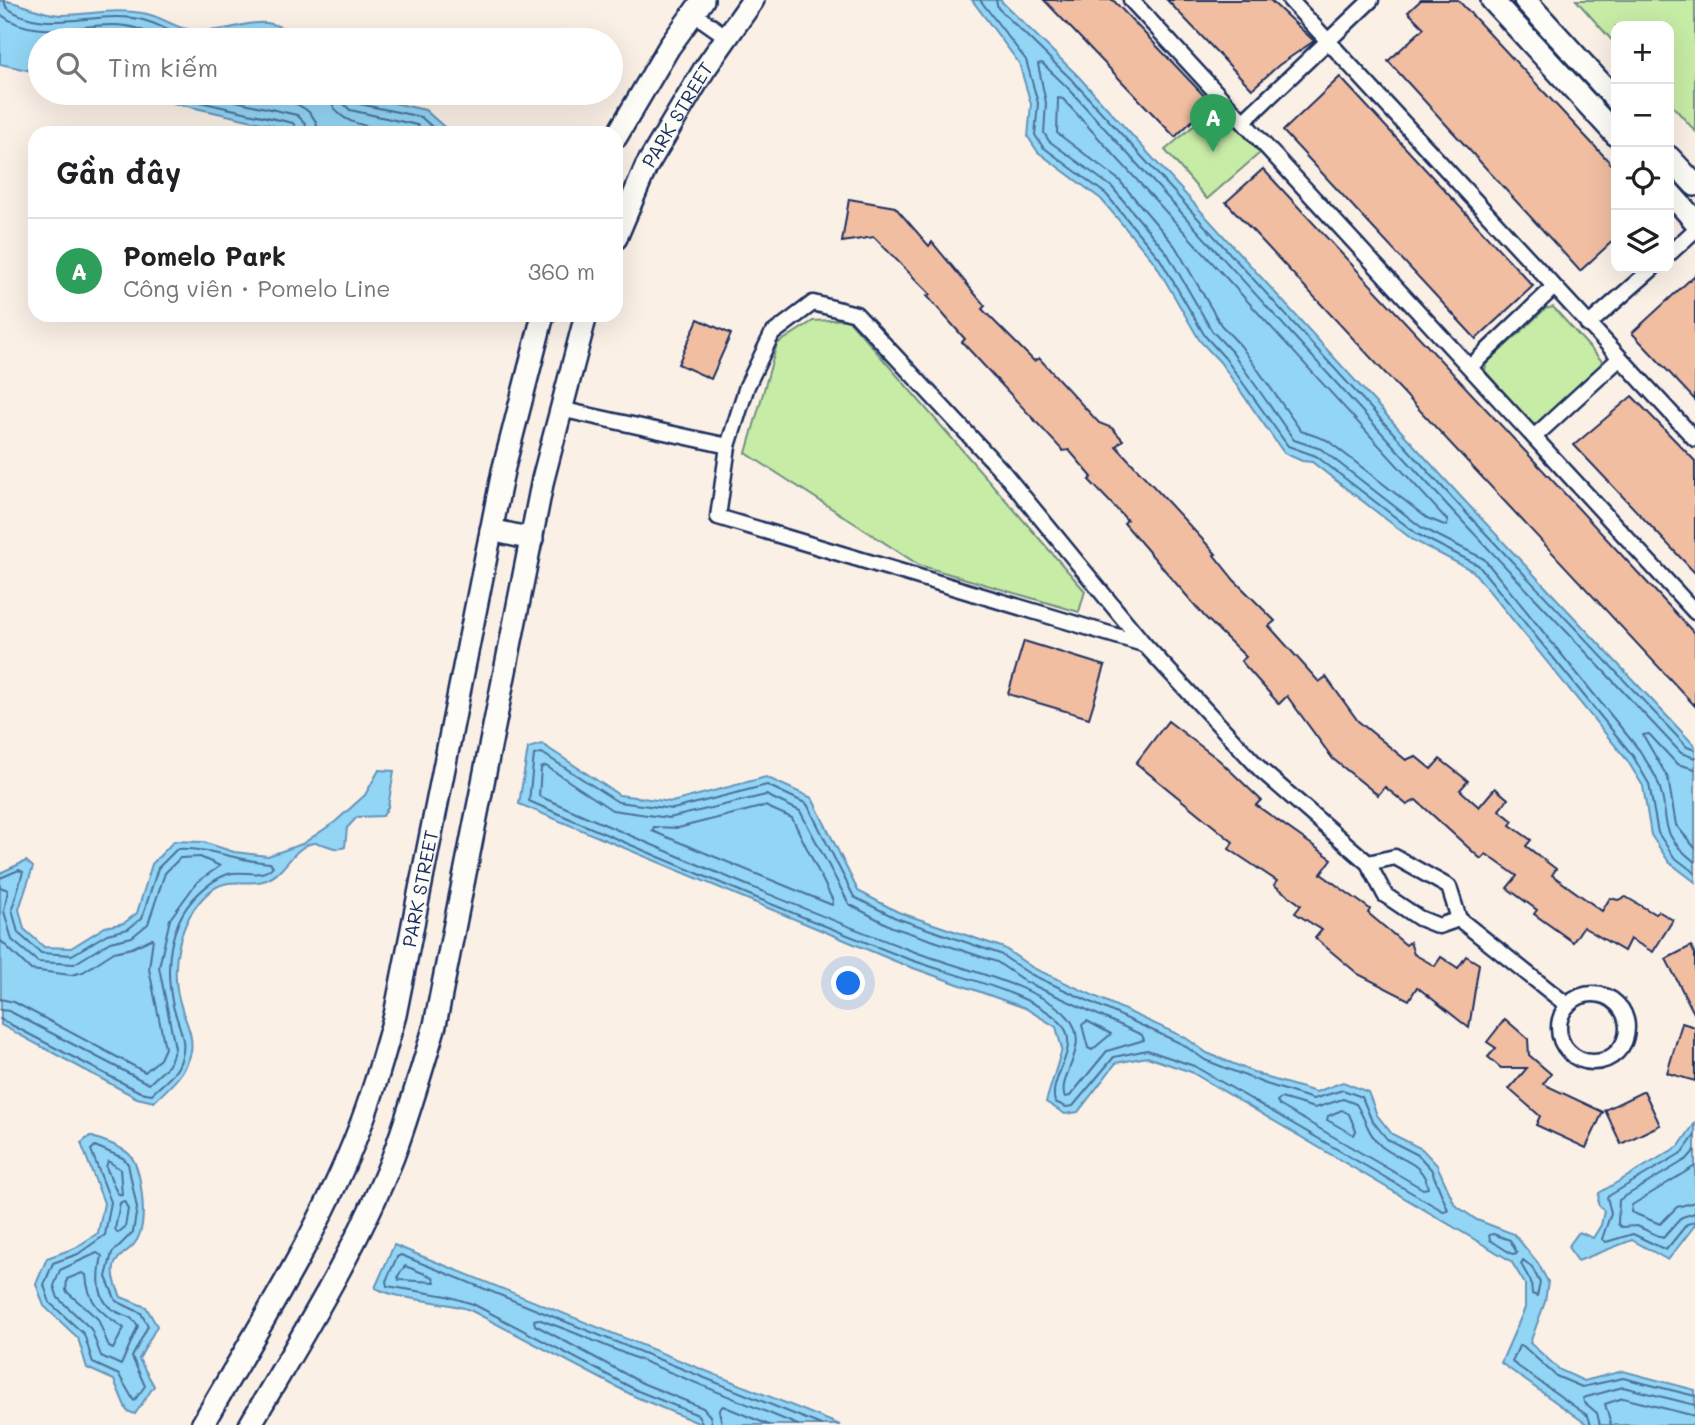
<!DOCTYPE html>
<html lang="vi">
<head>
<meta charset="utf-8">
<style>
	:root { --surface:#fff; --page:#f6f6f6; --text:#202124; --muted:#757577; --line:#e0e0e0; --accent:#c8321e }
	body { margin:0; font-family:Mali,sans-serif; background:var(--page); color:var(--text) }
	.controls { position:absolute; right:21px; top:21px; display:grid; overflow:hidden; border-radius:14px; box-shadow:0 7px 28px #0002 }
	.controls button { width:63px; height:63px; display:grid; place-items:center; padding:0; border:0; border-bottom:2px solid var(--line); background:var(--surface); color:var(--text); font:35px sans-serif }
	.you { position:absolute; left:849px; top:984px; width:24px; height:24px; margin:-18px; border:5px solid #fff; border-radius:50%; background:#1a73e8; box-shadow:0 0 0 10px #1a73e833 }
	.badge { display:grid; place-items:center; width:46px; height:46px; border-radius:50%; background:var(--accent); color:#fff; font-size:23px; font-weight:700 }
	.pin { position:absolute; translate:-50% -58px; filter:drop-shadow(0 2px 4px #0008) }
	.pin::after { content:''; position:absolute; top:37px; width:24px; height:21px; background:inherit; clip-path:polygon(0 0,100% 0,50% 100%) }
	.list { margin:0; padding:0; list-style:none }
	h2 { display:flex; justify-content:space-between; align-items:center; height:91px; margin:0; padding:0 28px; font-size:30px }
	h2 small { font-size:23px; font-weight:400; color:var(--muted) }
	.list li { display:grid; grid-template-columns:46px 1fr auto; gap:21px; align-items:center; box-sizing:border-box; height:105px; padding:0 28px; border-top:2px solid var(--line) }
	.list b { display:block; font-size:26px; white-space:nowrap }
	.list p { margin:0; font-size:23px; white-space:nowrap; color:var(--muted) }
	.list em { font-size:23px; font-style:normal; color:var(--muted) }
	.icon { flex:none; width:38px; height:38px; fill:none; stroke:currentColor; stroke-width:2; stroke-linecap:round; stroke-linejoin:round }
	.map { position:relative; flex:none; width:1695px; height:1425px; overflow:hidden }
	.search { position:absolute; background:var(--surface); box-shadow:0 7px 28px #0002; left:28px; top:28px; width:595px; height:77px; display:flex; align-items:center; gap:18px; box-sizing:border-box; padding:0 24px; border-radius:38px; color:var(--muted); font-size:26px }
	.panel { position:absolute; background:var(--surface); box-shadow:0 7px 28px #0002; left:28px; top:126px; width:595px; height:196px; border-radius:21px }
	.map>svg:first-child { display:block }
	.green { fill:#c7eca6; stroke:#718e82; stroke-width:2 }
	.water { fill:#93d5f5; stroke:#6393b9; stroke-width:2 }
	.lines { fill:none; stroke-linecap:round; stroke-linejoin:round }
	.shore { stroke:#4b719a; stroke-width:2 }
	.building { fill:#f1bea2; stroke:#1b2f5e; stroke-width:2 }
	.street-casing { stroke:#1b2f5e; stroke-width:19 }
	.secondary-casing { stroke:#1b2f5e; stroke-width:26 }
	.street { stroke:#fdfcf7; stroke-width:14 }
	.secondary { stroke:#fdfcf7; stroke-width:21 }
	.labels { text-anchor:middle; stroke-width:5; stroke-linejoin:round; paint-order:stroke }
	.street-label { font-size:19px; fill:#1b2f5e; stroke:#fdfcf7 }
</style>
</head>
<body>
<div class="map">
<svg width="1695" height="1425" viewBox="0 0 1695 1425">
	<rect width="100%" height="100%" fill="#fbf0e6"/>
	<filter id="ink" filterUnits="userSpaceOnUse"><feTurbulence type="fractalNoise" baseFrequency=".0143" numOctaves="2"/><feDisplacementMap in="SourceGraphic" scale="14" xChannelSelector="R" yChannelSelector="G"/><feConvolveMatrix kernelMatrix="1 2 1 2 8 2 1 2 1" color-interpolation-filters="sRGB"/></filter>
	<g filter="url(#ink)">
		<!-- green -->
		<g class="green">
			<path d="M1576,0H1695V131L1669,102V26H1616V45Z"/>
			<path d="M1218,105L1260,153L1207,199L1165,150Z"/>
			<path d="M1553,307L1602,361L1599,370L1540,423L1532,426L1485,371L1486,364L1545,309Z"/>
			<path d="M848,319L1085,591L1079,612L919,565L746,453L777,344L813,321Z"/>
		</g>
		<!-- water -->
		<g class="water">
			<path d="M0,0C15,0 42,15 62,15C90,15 114,8 142,13C164,16 175,31 202,31C249,31 256,7 304,40H40V73L0,64Z"/>
			<path d="M972,0H1000L1078,76L1461,497L1695,746V882L1669,862L1651,835L1643,786L1627,760L1473,571L1413,540L1312,462L1302,461L1284,453L1220,362L1200,341L1155,263L1101,199L1038,152L1028,137L1031,104L1019,63Z"/>
			<path d="M129,93H350L425,110L451,133H306Z"/>
			<path d="M542,744L619,795L672,802L766,777L812,798L858,891L898,912L1004,948L1033,968L1186,1038L1207,1053L1268,1078L1316,1092L1343,1082L1368,1092L1377,1115L1392,1134L1422,1149L1437,1165L1455,1205L1477,1220L1514,1234L1538,1263L1548,1282L1545,1302L1530,1343L1560,1370L1584,1381L1623,1371L1695,1390V1425H1588L1501,1363L1525,1308V1284L1511,1261L1191,1072L1147,1057L1116,1063L1078,1112L1065,1114L1046,1102L1062,1049L1056,1027L1025,1008L902,964L519,804L528,748Z"/>
			<path d="M379,770L394,771L388,807L383,816L357,817L347,828L345,847C334,852 325,842 314,843C292,846 285,876 263,881C242,886 228,876 208,893C178,920 169,969 181,1006C185,1021 194,1035 191,1052C186,1074 169,1087 154,1102L137,1098L1,1025L0,873L26,861L33,867L19,909L24,929L44,947L71,948L105,927L124,923L137,913L152,864L174,841L203,842L234,852L268,856L302,844L335,822L365,795Z"/>
			<path d="M1695,1123V1225L1668,1260L1632,1240L1578,1261L1568,1247L1579,1232L1593,1238L1601,1225L1604,1211L1598,1204L1599,1193L1679,1146Z"/>
			<path d="M90,1136C102,1141 120,1145 129,1154C142,1167 146,1216 140,1233C132,1260 99,1250 121,1297L146,1307L157,1326L139,1359L154,1386L135,1414L127,1411L114,1380L87,1368L78,1338L44,1306L36,1284L47,1258L75,1248L98,1233L104,1203L81,1143Z"/>
			<path d="M394,1245L840,1425H703L636,1397L470,1310C439,1300 404,1301 375,1288Z"/>
		</g>
		<g class="lines">
			<!-- shore -->
			<g class="shore">
				<path d="M4,0L6,7C44,37 100,8 143,20C166,26 177,39 204,39C236,38 262,20 292,40"/>
				<path d="M980,0L1026,60L1038,103L1035,135L1043,147L1106,194L1160,259L1205,336L1225,358L1288,446L1316,456L1417,534L1478,565L1633,756L1649,784L1658,833L1674,857L1695,873"/>
				<path d="M996,0L998,8L1073,81L1456,502L1687,747L1695,750"/>
				<path d="M0,14C33,40 75,25 112,25C132,25 147,31 164,40"/>
				<path d="M160,93L293,123L299,133"/>
				<path d="M200,93L297,115L305,123L308,133"/>
				<path d="M247,93C273,99 317,99 318,133"/>
				<path d="M330,93C331,128 379,127 405,133"/>
				<path d="M340,93L343,103L350,110L417,125L426,133"/>
				<path d="M349,93L355,103L421,117L439,133"/>
				<path d="M1058,98L1063,99L1448,521L1447,526L1427,518L1327,440L1301,431L1241,346L1221,325L1175,246L1119,180L1057,133Z"/>
				<path d="M542,753L618,802L673,809L767,785L807,804L854,897L896,918L1000,954L1030,974L1182,1044L1205,1060L1266,1084L1313,1099L1343,1090L1362,1097L1371,1119L1387,1139L1418,1155L1431,1169L1448,1210L1443,1211L1194,1066L1147,1050L1114,1057L1073,1106L1066,1107L1055,1102C1047,1078 1084,1047 1060,1022C1031,992 944,973 903,957C777,908 653,855 529,801L534,755Z"/>
				<path d="M1695,758L1681,753L1450,508L1067,87L1042,63L1038,64L1046,103L1044,133L1049,141L1112,187L1167,253L1212,331L1232,352L1294,440L1321,449L1421,527L1484,559L1640,751C1645,760 1653,770 1657,780C1673,818 1653,830 1695,862"/>
				<path d="M546,766L612,810L669,818L766,795L800,811L849,904L892,927L997,962L1026,982L1142,1035L1144,1040L1107,1051L1070,1096L1065,1097C1056,1077 1093,1046 1068,1017C1042,986 947,965 907,949C783,902 661,849 539,796L541,768Z"/>
				<path d="M1695,769L1677,764L1649,734L1643,735L1668,778L1676,825L1695,848"/>
				<path d="M765,806L792,818L833,901L832,905L652,831L654,827L678,828Z"/>
				<path d="M0,878L19,870L23,872L12,909L18,933L41,953L72,955L107,934L128,929L142,918L158,868L177,849C209,847 238,861 270,863L273,866C262,880 243,869 228,874C208,881 187,902 179,921C167,948 167,978 173,1006C179,1029 190,1043 178,1067C173,1077 160,1086 152,1094L140,1092L0,1019"/>
				<path d="M0,887L8,890L4,911L12,940L38,962L74,964L110,942L132,937L148,924L165,873L180,858L200,857L220,866L197,882L170,919L159,967L175,1048L169,1065L149,1084L9,1011L0,1010"/>
				<path d="M0,940L31,970L71,975L83,972L114,952L132,948L153,938L149,969L165,1048L160,1059L145,1072L14,1002L0,999"/>
				<path d="M1087,1021L1111,1034L1092,1050L1088,1048L1082,1025Z"/>
				<path d="M1281,1098L1315,1108L1343,1099L1356,1104C1365,1118 1368,1134 1381,1146C1399,1161 1424,1161 1428,1188L1423,1189L1279,1105L1277,1101Z"/>
				<path d="M1342,1110L1349,1114L1356,1131L1354,1135L1327,1120L1328,1116Z"/>
				<path d="M1695,1135L1683,1152L1607,1197L1611,1213L1602,1239L1606,1242L1633,1234L1666,1250L1687,1224L1695,1222"/>
				<path d="M95,1146L123,1158L128,1164L137,1208L133,1232L112,1253L106,1277L116,1301L141,1313L148,1326L132,1357L145,1386L134,1401L119,1375L93,1363L84,1334L50,1303L44,1285L53,1263L78,1254L105,1235L111,1202L91,1150Z"/>
				<path d="M1695,1150L1687,1159L1619,1200L1618,1224L1621,1227L1637,1226L1663,1238L1682,1217L1695,1213"/>
				<path d="M108,1161L120,1169L122,1195L117,1193L106,1167Z"/>
				<path d="M1695,1166L1632,1205L1631,1212L1660,1224L1677,1207L1695,1202"/>
				<path d="M124,1201L128,1209L125,1227L118,1233L115,1229L120,1203Z"/>
				<path d="M1493,1234L1510,1240L1517,1253L1512,1254L1490,1240L1489,1235Z"/>
				<path d="M97,1253L102,1256C98,1274 95,1300 115,1311C124,1316 133,1316 138,1326L121,1365L101,1356L91,1329L58,1298L54,1286L60,1270Z"/>
				<path d="M1523,1260L1532,1267L1540,1283L1537,1296L1532,1294L1531,1282L1521,1264Z"/>
				<path d="M405,1266L433,1277L435,1282L399,1280L398,1276Z"/>
				<path d="M82,1273L86,1275C88,1305 103,1314 124,1328L113,1349L109,1347L98,1319L66,1291L67,1279Z"/>
				<path d="M703,1425L698,1415L638,1391L473,1304L447,1296L387,1286L386,1281L397,1257L401,1255L821,1425"/>
				<path d="M712,1425L710,1416L703,1408L642,1383L535,1325L534,1320L538,1319L570,1331L798,1425"/>
				<path d="M722,1425L719,1410L723,1406L769,1425"/>
				<path d="M1591,1425L1588,1416L1512,1362L1519,1346H1523L1556,1376L1582,1387L1623,1378L1695,1396"/>
				<path d="M1600,1425L1597,1413L1584,1402L1583,1398L1623,1387L1695,1405"/>
				<path d="M1611,1425L1605,1404L1623,1398L1695,1416"/>
			</g>
		</g>
		<!-- building -->
		<g class="building">
			<path d="M1044,0H1113L1211,103L1175,137Z"/>
			<path d="M1167,0H1270L1314,41L1279,65L1252,89Z"/>
			<path d="M1421,0H1458L1616,169V238L1580,271L1388,61L1424,28L1408,12Z"/>
			<path d="M1340,77L1533,286L1476,339L1283,131Z"/>
			<path d="M1263,169L1695,634V706L1226,202Z"/>
			<path d="M849,199L895,207L929,246L932,242L985,306L982,309L1034,361L1039,358L1099,423L1112,428L1123,440L1116,446L1216,554L1214,555L1234,580L1275,621L1269,626L1319,682L1326,677L1358,721L1406,760L1415,756L1431,769L1440,759L1468,781L1460,790L1479,807L1495,788L1508,799L1499,810L1513,821L1510,825L1531,840L1526,846L1556,869L1552,875L1602,911L1610,898L1618,900L1626,897L1655,914L1658,911L1673,920L1653,952L1630,939L1624,951L1583,927L1573,942L1534,914L1537,910L1507,888L1517,876L1486,854L1481,859L1416,800L1407,805L1385,787L1378,795L1333,759L1287,696L1279,704L1241,661L1246,657L1205,617L1124,523L1127,520L1089,480L1092,477L1069,450L1063,451L962,342L965,339L927,296L930,294L874,237L842,242Z"/>
			<path d="M1695,275V400L1632,333Z"/>
			<path d="M698,319L731,334L711,379L678,364Z"/>
			<path d="M1632,396L1695,461V573L1574,445Z"/>
			<path d="M1024,641L1105,666L1089,718L1008,694Z"/>
			<path d="M1168,721L1219,760L1261,800L1256,805L1332,859L1321,874L1370,909L1368,913L1406,945L1410,942L1414,954L1435,966L1441,957L1458,968L1466,956L1479,964L1469,1028L1417,987L1409,1000L1358,974L1315,938L1322,930L1295,913L1301,905L1274,885L1277,881L1229,849L1233,842L1136,763Z"/>
			<path d="M1691,946L1695,954V1015L1666,959Z"/>
			<path d="M1505,1019L1528,1039L1529,1055L1551,1074L1543,1084L1603,1112L1586,1148L1536,1125L1540,1116L1509,1089L1527,1068H1501L1488,1057L1496,1048L1487,1042Z"/>
			<path d="M1682,1023L1695,1027V1081L1667,1073Z"/>
			<path d="M1644,1091L1660,1125L1621,1144L1605,1110Z"/>
		</g>
		<g class="lines">
			<!-- street casing -->
			<g class="street-casing">
				<g id="street">
					<path d="M1131,0L1695,612"/>
					<path d="M1290,0L1695,439"/>
					<path d="M693,13L727,37"/>
					<path d="M1244,121L1371,0"/>
					<path d="M1669,254L1695,230"/>
					<path d="M1588,325L1653,268"/>
					<path d="M1470,367L1553,288"/>
					<path d="M560,409L728,446L718,517L1143,644"/>
					<path d="M1534,437L1619,359"/>
					<path d="M728,446L747,386L772,334L813,303L856,314L1003,472L1144,644L1261,770L1368,863L1385,895L1419,918L1439,926L1459,919"/>
					<path d="M1368,863L1395,857L1449,887L1459,919L1567,1005"/>
					<circle cx="1593" cy="1028" r="34"/>
				</g>
			</g>
			<!-- secondary casing -->
			<g class="secondary-casing">
				<g id="secondary">
					<path d="M1492,0L1616,135"/>
					<path d="M1525,0L1616,100"/>
					<path d="M616,137L669,47L703,0"/>
					<path d="M1669,157L1695,185"/>
					<path d="M1669,192L1695,221"/>
					<path id="s1" d="M616,238L646,167L704,70L753,0"/>
					<path d="M491,530L532,539"/>
					<path id="s2" d="M202,1425C255,1333 314,1241 354,1142C371,1101 383,1058 395,1015L503,471L543,315"/>
					<path d="M250,1425C300,1339 356,1250 393,1157C409,1114 422,1069 435,1025L543,479L586,315"/>
				</g>
			</g>
			<!-- street -->
			<use href="#street" class="street"/>
			<!-- secondary -->
			<use href="#secondary" class="secondary"/>
		</g>
	</g>
	<g class="labels">
		<!-- street labels -->
		<g class="street-label">
			<text dy="7" stroke="none"><textPath href="#s1" startOffset="138">PARK STREET</textPath></text>
			<text dy="7" stroke="none"><textPath href="#s2" startOffset="584">PARK STREET</textPath></text>
		</g>
	</g>
</svg>
<div class="controls">
<button>+</button>
<button>−</button>
<button><svg class="icon" aria-label="locate" viewBox="0 0 24 24"><circle cx="12" cy="12" r="6"/><path d="M12 2v4M12 18v4M2 12h4M18 12h4"/></svg></button>
<button><svg class="icon" aria-label="layers" viewBox="0 0 24 24"><path d="M12 4l9 5-9 5-9-5zM3 14l9 5 9-5"/></svg></button>
</div>
<div class="you"></div>
<div class="pin badge" style="left:1213px;top:152px;background:#2e9e5b">A</div>
<div class="search"><svg class="icon" aria-label="search" viewBox="0 0 24 24"><circle cx="10" cy="10" r="6"/><path d="M15 15l6 6"/></svg>Tìm kiếm</div>
<section class="panel">
<h2>Gần đây<small></small></h2>
<ul class="list">
<li><span class="badge" style="background:#2e9e5b">A</span><div><b>Pomelo Park</b><p>Công viên · Pomelo Line</p></div><em>360 m</em></li>
</ul>
</section>
</div>
</body>
</html>
